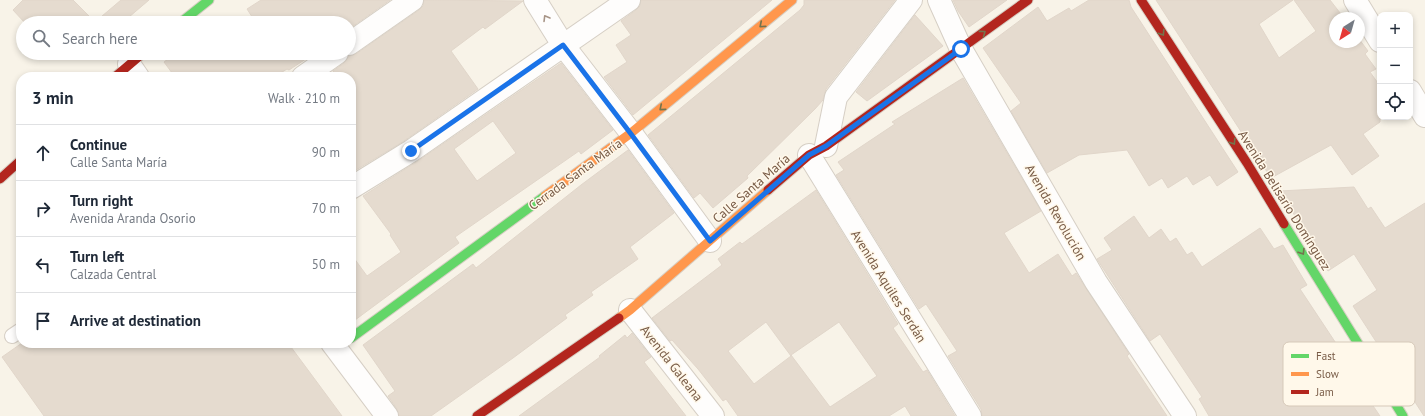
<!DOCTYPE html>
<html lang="en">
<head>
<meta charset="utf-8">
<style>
	:root { --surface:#fff; --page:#f2f2f3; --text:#1f2937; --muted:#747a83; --line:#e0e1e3 }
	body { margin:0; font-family:"PT Sans",sans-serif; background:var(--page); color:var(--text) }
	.controls { position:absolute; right:12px; top:12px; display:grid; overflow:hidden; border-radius:8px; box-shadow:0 2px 6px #0003 }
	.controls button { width:36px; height:36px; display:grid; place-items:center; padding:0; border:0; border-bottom:1px solid var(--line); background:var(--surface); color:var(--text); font:20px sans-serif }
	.compass { position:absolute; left:1329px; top:12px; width:36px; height:36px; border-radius:50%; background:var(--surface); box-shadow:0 2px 6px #0003; rotate:217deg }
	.stop { position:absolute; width:12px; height:12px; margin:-9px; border:3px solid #1a73e8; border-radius:50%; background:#fff }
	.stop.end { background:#1a73e8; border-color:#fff; box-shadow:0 1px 4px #0008 }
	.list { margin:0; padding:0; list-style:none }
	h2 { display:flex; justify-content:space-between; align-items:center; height:52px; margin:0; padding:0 16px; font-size:17px }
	h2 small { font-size:13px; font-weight:400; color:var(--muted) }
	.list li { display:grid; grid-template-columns:26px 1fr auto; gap:12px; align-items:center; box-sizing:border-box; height:56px; padding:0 16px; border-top:1px solid var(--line) }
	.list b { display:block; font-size:15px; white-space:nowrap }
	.list p { margin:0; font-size:13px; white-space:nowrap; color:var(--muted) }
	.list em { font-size:13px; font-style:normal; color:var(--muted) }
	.icon { flex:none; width:22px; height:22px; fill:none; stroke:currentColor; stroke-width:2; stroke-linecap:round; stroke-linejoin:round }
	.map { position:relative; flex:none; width:1425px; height:416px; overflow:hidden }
	.search { position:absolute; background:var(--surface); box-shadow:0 2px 6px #0003; left:16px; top:16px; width:340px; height:44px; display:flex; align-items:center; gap:10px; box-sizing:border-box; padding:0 14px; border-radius:22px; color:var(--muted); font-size:15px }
	.panel { position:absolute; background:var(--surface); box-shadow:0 2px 6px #0003; left:16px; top:72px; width:340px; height:276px; border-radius:16px }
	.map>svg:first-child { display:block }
	.building { fill:#e5dbcf; stroke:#e1d6ca; fill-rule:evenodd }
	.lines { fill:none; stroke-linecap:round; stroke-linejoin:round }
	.lane-casing { stroke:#d6cfc5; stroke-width:16 }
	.street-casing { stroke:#d6cfc5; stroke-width:24 }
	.fast-casing { stroke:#d7cfc4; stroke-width:11 }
	.slow-casing { stroke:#d7cfc4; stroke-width:11 }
	.jam-casing { stroke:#d7cfc4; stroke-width:11 }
	.lane { stroke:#fefdfc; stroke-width:14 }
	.street { stroke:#fefdfc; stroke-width:22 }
	.fast { stroke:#63d668; stroke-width:9 }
	.slow { stroke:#ff974d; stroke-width:9 }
	.jam { stroke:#b3261e; stroke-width:9 }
	.oneway { stroke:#a79486 }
	.oneway2 { stroke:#74744d }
	.route { stroke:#1a73e8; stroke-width:5 }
	.labels { text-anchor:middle; stroke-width:3; stroke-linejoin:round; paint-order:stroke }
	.street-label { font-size:13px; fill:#785b46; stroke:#fff8ea }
	.key { fill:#fff8ea; stroke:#d6c9b9; stroke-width:1 }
	.key-label { font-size:11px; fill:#785b46 }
</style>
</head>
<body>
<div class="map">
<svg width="1425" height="416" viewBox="0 0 1425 416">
	<rect width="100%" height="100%" fill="#f8f3e8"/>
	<!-- building -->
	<g class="building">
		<path d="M23,0H73L95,22L121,0H149L122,23H25L13,10Z"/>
		<path d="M261,0H390L349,29V23H256L247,9Z"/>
		<path d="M424,0L523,1L485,29L483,27L451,51L478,89L404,141L351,173V77H337L333,71L344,63L349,56L356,54L419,10L423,6Z"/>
		<path d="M641,0H772L633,115L604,77L627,62L616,45L631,35L621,21L636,10L640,6Z"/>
		<path d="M804,0H895L826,89L823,100L815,109L747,176L748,178L713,208L700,193L694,198L648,135L800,10L804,5Z"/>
		<path d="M953,0H1007L969,27L958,11Z"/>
		<path d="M1089,0H1129L1131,7L1238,172L1217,186L1210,175L1193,185L1187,176L1168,188L1162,178L1149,186L1127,150L1079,155L1047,173L1011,111L1021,103L983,48L1038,7L1047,21L1069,8L1071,11Z"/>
		<path d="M1156,0H1293L1259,24L1279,58L1316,31L1294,0H1330L1344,18H1335V42H1359V39L1368,51L1365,54L1376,69L1370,72L1380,86V122L1363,134L1379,156L1352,175L1331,145L1271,178Z"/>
		<path d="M915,15L943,46L867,101L856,92Z"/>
		<path d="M176,53H315L289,70L287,69L274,77H175L164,62Z"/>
		<path d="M561,63L613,130L581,154L579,151L455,237L459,243L351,323V254L367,276L401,252L390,235L391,234L363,196L418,161ZM493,121L516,153L477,181L454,149Z"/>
		<path d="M963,78L1041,211L1004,233L1029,273L1058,254L1072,276L1076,273L1129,354L1127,356L1167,416H982L981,409L948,356L957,351L926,304L919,309L836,175L844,170L838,162L895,124L892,122Z"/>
		<path d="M628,150L674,213L630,247L638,259L591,292L593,295L565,315L567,318L513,358L431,416H399L397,409L388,396L395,391L363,345L473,264L476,268L581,185Z"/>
		<path d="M1354,187L1368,209L1371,207L1385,228L1425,203V416H1424L1353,306L1377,290L1354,254L1328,271L1280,191Z"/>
		<path d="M816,190L898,324L893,328L923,372L927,370L955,416H911L905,406L889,416H738L726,399L723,401L698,369L672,340L670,341L652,318L722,265L718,259L740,242L742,244ZM766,322L791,356L754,384L728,351ZM839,322L877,376L830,407L791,355Z"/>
		<path d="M1134,216L1149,238L1161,229L1170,242L1176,238L1187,255L1192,252L1202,267L1260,228L1274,249L1283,245L1307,285L1300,289L1359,378L1356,381L1380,416H1209L1199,399L1202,397L1160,334L1150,341L1097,259L1112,250L1104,238Z"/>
		<path d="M632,333L651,357L644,362L686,416H519L600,357L599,356L625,335L627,338Z"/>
		<path d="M22,343H288L342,416H44L2,357Z"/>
	</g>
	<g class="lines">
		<!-- lane casing -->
		<g class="lane-casing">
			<path id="lane" d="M12,336L21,330"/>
		</g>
		<!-- street casing -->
		<g class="street-casing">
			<g id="street">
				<path d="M535,0L563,45L631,133L710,241"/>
				<path d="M939,0L961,49L1096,282L1185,416"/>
				<path d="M1355,0L1380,41"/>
				<path d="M349,44L412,0"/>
				<path d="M129,64L138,77"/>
				<path d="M303,77L337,53"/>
				<path d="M1410,91L1425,116"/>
				<path d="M826,146L836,97L911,0"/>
				<path d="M809,155L970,416"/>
				<path d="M351,188L411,151L629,0"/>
				<path d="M630,310L713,416"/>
				<path d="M332,343L387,416"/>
			</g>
		</g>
		<!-- fast casing -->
		<g class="fast-casing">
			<g id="fast">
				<path d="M180,23L209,0"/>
				<path d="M1284,224L1403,416"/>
				<path d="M351,338L545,196"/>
			</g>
		</g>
		<!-- slow casing -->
		<g class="slow-casing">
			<g id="slow">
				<path d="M545,196L631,133L792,0"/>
				<path d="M619,318L630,310L768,190"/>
			</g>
		</g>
		<!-- jam casing -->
		<g class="jam-casing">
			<g id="jam">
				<path d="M1141,0L1247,163L1284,224"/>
				<path d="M115,77L143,53"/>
				<path d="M0,179L21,160"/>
				<path d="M768,190L809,155L826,146L1028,0"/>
				<path d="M477,416L619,318"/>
			</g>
		</g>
		<!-- lane -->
		<use href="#lane" class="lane"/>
		<!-- street -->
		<use href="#street" class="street"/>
		<!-- fast -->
		<use href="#fast" class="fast"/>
		<!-- slow -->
		<use href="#slow" class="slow"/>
		<!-- jam -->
		<use href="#jam" class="jam"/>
	</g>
	<!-- one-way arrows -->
	<defs><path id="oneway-chevron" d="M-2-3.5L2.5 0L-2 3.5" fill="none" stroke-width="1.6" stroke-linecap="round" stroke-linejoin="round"/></defs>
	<use class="oneway" href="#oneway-chevron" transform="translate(546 18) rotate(-121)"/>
	<g class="oneway2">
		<use href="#oneway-chevron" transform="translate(762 25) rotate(140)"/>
		<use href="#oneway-chevron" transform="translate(983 33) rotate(-36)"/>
		<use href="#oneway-chevron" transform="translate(1162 33) rotate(57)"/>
		<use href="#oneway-chevron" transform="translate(662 108) rotate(140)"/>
		<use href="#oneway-chevron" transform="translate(1233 142) rotate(57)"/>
		<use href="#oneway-chevron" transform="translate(1302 252) rotate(58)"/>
	</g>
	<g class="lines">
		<!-- route -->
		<path class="route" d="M411,151L563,45L631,134L710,241L809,155L826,146L961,49"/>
	</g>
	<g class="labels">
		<!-- street labels -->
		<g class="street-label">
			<text transform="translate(575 174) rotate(-36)" y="5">Cerrada Santa María</text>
			<text transform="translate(751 188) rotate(-41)" y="5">Calle Santa María</text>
			<text transform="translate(1285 200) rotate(58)" y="5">Avenida Belisario Domínguez</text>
			<text transform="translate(1056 212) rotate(60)" y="5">Avenida Revolución</text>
			<text transform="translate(889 286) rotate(58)" y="5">Avenida Aquiles Serdán</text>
			<text transform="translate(672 363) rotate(52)" y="5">Avenida Galeana</text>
		</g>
	</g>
	<!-- legend -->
	<rect x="1283" y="342" width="132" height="64" rx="6" class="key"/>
	<rect x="1291" y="354" width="18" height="4" fill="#63d668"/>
	<rect x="1291" y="372" width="18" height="4" fill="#ff974d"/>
	<rect x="1291" y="390" width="18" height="4" fill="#b3261e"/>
	<g class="key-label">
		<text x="1316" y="360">Fast</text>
		<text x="1316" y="378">Slow</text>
		<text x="1316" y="396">Jam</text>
	</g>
</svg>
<div class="controls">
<button>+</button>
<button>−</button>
<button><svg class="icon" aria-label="locate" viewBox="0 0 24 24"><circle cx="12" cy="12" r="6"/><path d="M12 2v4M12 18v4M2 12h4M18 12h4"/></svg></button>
</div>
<svg class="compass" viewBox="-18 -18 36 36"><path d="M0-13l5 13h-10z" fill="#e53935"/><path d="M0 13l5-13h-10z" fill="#747a83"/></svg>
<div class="stop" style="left:961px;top:49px"></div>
<div class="stop end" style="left:411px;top:151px"></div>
<div class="search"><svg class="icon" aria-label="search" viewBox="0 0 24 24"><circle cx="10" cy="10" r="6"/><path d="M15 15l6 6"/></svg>Search here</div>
<section class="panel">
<h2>3 min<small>Walk · 210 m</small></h2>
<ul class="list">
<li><svg class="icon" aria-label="ahead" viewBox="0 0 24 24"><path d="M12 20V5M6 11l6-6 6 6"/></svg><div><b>Continue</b><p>Calle Santa María</p></div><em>90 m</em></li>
<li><svg class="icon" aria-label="right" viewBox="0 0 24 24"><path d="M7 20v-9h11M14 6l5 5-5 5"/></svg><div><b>Turn right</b><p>Avenida Aranda Osorio</p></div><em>70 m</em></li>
<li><svg class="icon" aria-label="left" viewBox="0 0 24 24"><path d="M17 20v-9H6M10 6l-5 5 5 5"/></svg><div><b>Turn left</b><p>Calzada Central</p></div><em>50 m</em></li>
<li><svg class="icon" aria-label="arrive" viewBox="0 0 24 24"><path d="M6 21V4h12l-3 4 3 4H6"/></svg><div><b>Arrive at destination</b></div></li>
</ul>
</section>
</div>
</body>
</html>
